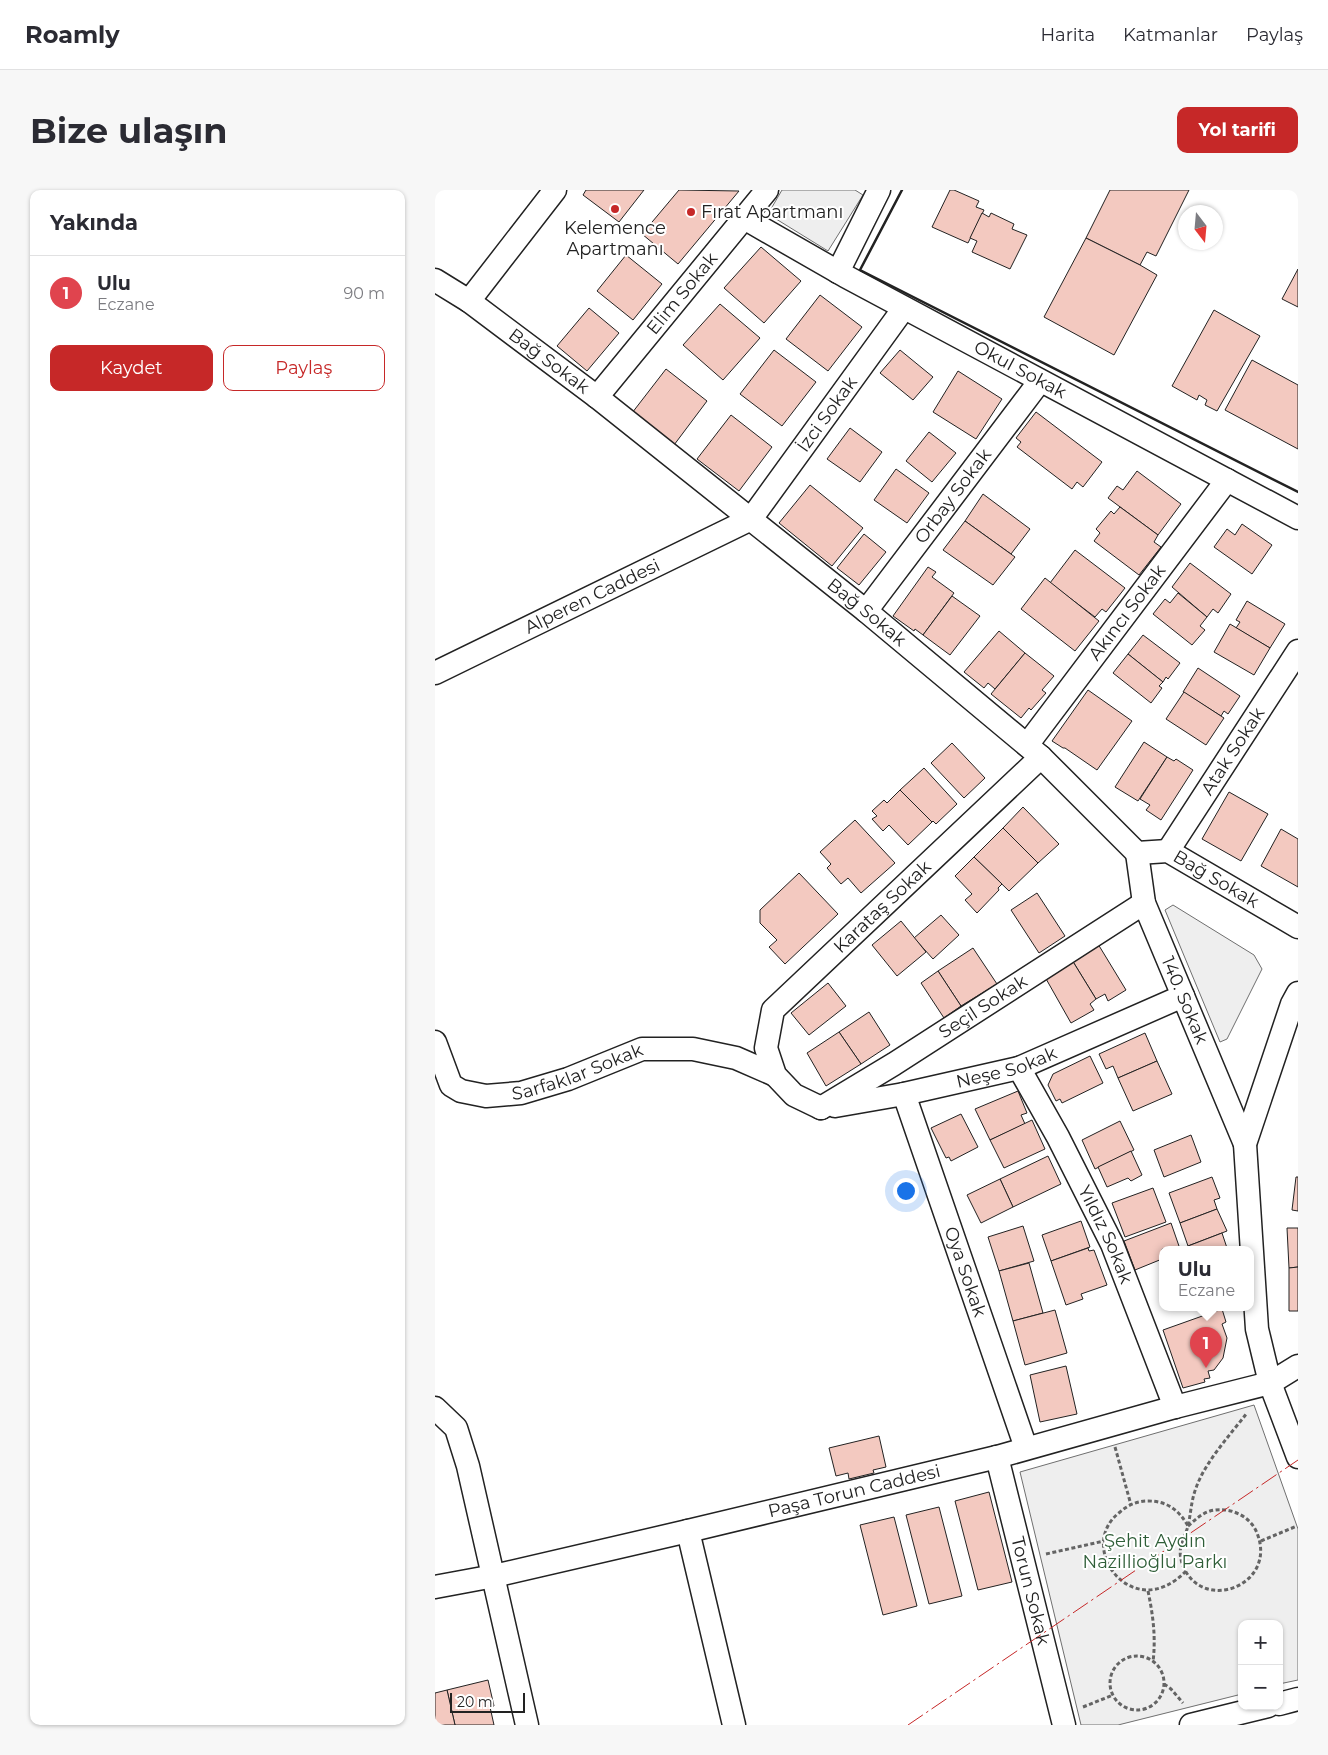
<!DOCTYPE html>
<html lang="tr">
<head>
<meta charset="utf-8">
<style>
	:root { --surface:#fff; --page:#f7f7f7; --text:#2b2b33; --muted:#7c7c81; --line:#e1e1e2; --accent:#c62828 }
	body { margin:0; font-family:Montserrat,sans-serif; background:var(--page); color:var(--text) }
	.controls { position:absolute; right:15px; bottom:15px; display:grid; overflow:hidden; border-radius:10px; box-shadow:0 1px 4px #0004 }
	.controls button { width:45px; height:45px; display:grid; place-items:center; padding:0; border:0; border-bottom:1px solid var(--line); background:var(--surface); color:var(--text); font:25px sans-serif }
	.compass { position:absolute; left:743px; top:15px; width:45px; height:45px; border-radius:50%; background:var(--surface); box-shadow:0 1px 4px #0004; rotate:164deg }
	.scale { position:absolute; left:15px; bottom:12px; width:75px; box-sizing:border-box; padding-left:5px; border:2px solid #222; border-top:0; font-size:14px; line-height:18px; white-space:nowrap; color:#222; -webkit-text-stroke:4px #fff; paint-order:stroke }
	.you { position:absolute; left:470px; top:1000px; width:18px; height:18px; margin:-12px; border:4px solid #fff; border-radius:50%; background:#1a73e8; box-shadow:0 0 0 8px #1a73e833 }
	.badge { display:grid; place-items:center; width:32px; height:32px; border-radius:50%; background:var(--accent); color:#fff; font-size:16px; font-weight:700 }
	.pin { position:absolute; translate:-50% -41px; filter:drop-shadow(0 1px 2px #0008) }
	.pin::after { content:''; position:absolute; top:26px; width:18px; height:15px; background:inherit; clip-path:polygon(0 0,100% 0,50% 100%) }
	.popup { position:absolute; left:724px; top:1056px; width:95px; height:65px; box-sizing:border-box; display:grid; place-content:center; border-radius:10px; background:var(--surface); filter:drop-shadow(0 1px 4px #0005); font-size:16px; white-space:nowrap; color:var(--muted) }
	.popup b { font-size:19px; color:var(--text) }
	.popup::after { content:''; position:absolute; left:50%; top:100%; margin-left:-10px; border:10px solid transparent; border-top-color:var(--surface) }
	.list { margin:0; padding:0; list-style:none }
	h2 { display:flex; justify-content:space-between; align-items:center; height:65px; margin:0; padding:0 20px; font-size:21px }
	h2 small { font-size:16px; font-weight:400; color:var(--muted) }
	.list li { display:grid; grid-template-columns:32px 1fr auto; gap:15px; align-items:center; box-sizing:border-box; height:75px; padding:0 20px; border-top:1px solid var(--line) }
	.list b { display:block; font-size:19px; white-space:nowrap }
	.list p { margin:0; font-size:16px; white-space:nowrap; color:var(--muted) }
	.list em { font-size:16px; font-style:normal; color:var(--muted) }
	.actions { display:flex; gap:10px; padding:15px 20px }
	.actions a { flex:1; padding:11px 0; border:1px solid var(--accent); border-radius:10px; text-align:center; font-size:18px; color:var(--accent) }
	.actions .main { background:var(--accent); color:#fff }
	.map { position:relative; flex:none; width:863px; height:1535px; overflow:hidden; border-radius:10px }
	header { display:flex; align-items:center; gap:30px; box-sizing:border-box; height:70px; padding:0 25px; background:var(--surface); border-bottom:1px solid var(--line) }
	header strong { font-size:24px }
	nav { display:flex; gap:28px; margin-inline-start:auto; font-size:18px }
	.intro { display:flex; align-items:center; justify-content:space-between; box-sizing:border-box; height:120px; padding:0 30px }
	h1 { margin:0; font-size:35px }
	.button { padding:12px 22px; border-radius:10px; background:var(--accent); color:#fff; font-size:18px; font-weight:700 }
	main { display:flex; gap:30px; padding:0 30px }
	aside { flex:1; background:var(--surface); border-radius:10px; box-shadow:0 1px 4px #0004 }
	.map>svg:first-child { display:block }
	.green { fill:#eee; stroke:#6f6f6f }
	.building { fill:#f3c9c0; stroke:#222 }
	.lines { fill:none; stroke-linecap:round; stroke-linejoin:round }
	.street-casing { stroke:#222; stroke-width:25 }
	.path { stroke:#646464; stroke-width:3; stroke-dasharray:4 2.5; stroke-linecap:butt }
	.street { stroke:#fff; stroke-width:22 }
	.wall { stroke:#222; stroke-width:2.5 }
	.power { stroke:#c62828; stroke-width:1; stroke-dasharray:18 4 2.5 4; stroke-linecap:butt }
	.poi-dot { fill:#c62828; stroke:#fff; stroke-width:2 }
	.labels { text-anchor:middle; stroke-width:4; stroke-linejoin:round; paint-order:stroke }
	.poi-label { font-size:18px; fill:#222; stroke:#fff; text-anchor:start }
	.street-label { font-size:18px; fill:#222; stroke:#fff }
	.park-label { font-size:18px; fill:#2f5e38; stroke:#fff }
</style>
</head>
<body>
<header>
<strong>Roamly</strong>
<nav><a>Harita</a><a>Katmanlar</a><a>Paylaş</a></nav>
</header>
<div class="intro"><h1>Bize ulaşın</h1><a class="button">Yol tarifi</a></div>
<main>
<aside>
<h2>Yakında<small></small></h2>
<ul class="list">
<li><span class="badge" style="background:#e0444e">1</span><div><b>Ulu</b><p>Eczane</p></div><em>90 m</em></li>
</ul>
<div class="actions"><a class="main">Kaydet</a><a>Paylaş</a></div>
</aside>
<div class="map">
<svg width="863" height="1535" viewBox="0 0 863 1535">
	<rect width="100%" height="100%" fill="#fff"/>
	<!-- green -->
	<g class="green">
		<path d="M347,0H420L428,5L393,61L333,24Z"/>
		<path d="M738,715L819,765L827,779L792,849L785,852L730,720Z"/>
		<path d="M819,1215L863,1339V1490L844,1494V1434H807V1504L683,1535H646L585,1282Z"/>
	</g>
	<!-- building -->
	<g class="building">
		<path d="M151,0H209L184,32L148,5Z"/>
		<path d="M244,0L304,1L243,74L207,44Z"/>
		<path d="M515,0H519L544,11L541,17L549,20L533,53L497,37Z"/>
		<path d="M675,0H754L721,66L712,62L705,75L651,48Z"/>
		<path d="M547,23L554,27L556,23L579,34L577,39L592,45L575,79L537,62L542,51L535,48Z"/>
		<path d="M651,48L705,75L722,85L679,165L609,127Z"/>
		<path d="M326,57L366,91L329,133L289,98Z"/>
		<path d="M191,65L227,94L198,130L162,101Z"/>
		<path d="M863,79V117L847,109Z"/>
		<path d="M385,105L427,137L393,181L351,149Z"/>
		<path d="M285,114L325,148L288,190L248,155Z"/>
		<path d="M154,118L184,143L152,181L122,156Z"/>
		<path d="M779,120L825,146L782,221L770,215L772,210L764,205L762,210L737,196Z"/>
		<path d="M339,160L381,192L347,236L305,204Z"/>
		<path d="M465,160L498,187L478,210L445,183Z"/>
		<path d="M817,170L863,195V259L790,220Z"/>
		<path d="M231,179L272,211L239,255L197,223Z"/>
		<path d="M523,181L567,209L541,249L498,222Z"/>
		<path d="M601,222L667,272L648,297L642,292L637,299L582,257L586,252L581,248Z"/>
		<path d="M296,225L337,257L304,301L262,269Z"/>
		<path d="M415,238L447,262L425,292L392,269Z"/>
		<path d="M494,242L521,263L497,292L471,271Z"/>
		<path d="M461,279L494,303L472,333L439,310Z"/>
		<path d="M702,281L746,314L723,345L673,308L682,296L688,300Z"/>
		<path d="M375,295L428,338L397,376L344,333Z"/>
		<path d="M548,304L595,339L576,364L530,331Z"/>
		<path d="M685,317L723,345L719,352L726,357L704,385L659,351L665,343L661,339L676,321L679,324Z"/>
		<path d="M530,331L580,367L558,395L508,360Z"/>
		<path d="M807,334L837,355L817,384L779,357L792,339L800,345Z"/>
		<path d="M429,344L451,362L424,395L402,378Z"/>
		<path d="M640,360L690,398L671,422L667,419L660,427L615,393Z"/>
		<path d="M755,373L796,404L783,423L778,419L772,427L737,397Z"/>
		<path d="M493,377L501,382L497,387L519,403L488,445L480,439L479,441L458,426Z"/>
		<path d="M610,388L664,431L640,461L586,419Z"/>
		<path d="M743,403L772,427L765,436L770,440L757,455L718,424L730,409L735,413Z"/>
		<path d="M517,406L545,426L515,465L488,445Z"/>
		<path d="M812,411L850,434L835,458L801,438L805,432L801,430Z"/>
		<path d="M795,434L835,458L819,485L779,462Z"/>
		<path d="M564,441L590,463L560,499L553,493L549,498L529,482Z"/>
		<path d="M708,445L745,473L733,489L731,487L728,492L693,464Z"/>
		<path d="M590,463L619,486L607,500L611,503L596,520L594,518L586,528L556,504Z"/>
		<path d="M693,464L728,492L724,496L727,498L716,513L678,483Z"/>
		<path d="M763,478L805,506L793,524L789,521L786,526L748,502Z"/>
		<path d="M653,500L697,531L662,580L630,558H628L617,551Z"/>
		<path d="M749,502L789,528L771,555L731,529Z"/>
		<path d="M709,552L732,567L703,611L680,597Z"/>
		<path d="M517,553L550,588L529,608L496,573Z"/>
		<path d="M732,567L739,571L741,569L758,580L726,630L711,620L715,615L705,609Z"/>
		<path d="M489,578L522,614L501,634L498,631L497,632L465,600Z"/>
		<path d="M465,600L497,632L473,655L454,635L448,641L437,629L442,626L437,621L449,610L452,613Z"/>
		<path d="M794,602L833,624L806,671L767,649Z"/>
		<path d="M588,617L624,654L603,673L568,638Z"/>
		<path d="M420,630L460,673L426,703L413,688L406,694L392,678L396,674L385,662Z"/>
		<path d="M568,638L603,673L574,701L539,667Z"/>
		<path d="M846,639L863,649V697L826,676Z"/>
		<path d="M539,667L567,694L563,698L564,700L542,723L530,710L537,704L520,686Z"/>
		<path d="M364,683L403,724L350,774L334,757L342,750L325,733V720Z"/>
		<path d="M602,703L630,746L604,763L576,720Z"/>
		<path d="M506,725L524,745L498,769L479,748Z"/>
		<path d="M466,731L491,762L462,786L437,755Z"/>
		<path d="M663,754L691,800L673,811L670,804L661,809L637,770Z"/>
		<path d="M538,758L562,794L526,816L503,781Z"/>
		<path d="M637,770L661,809L655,814L659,820L636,833L610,787Z"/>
		<path d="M503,781L526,816L509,828L486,793Z"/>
		<path d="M393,793L411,816L374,845L356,823Z"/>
		<path d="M434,822L455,855L426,874L404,842Z"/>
		<path d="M404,842L426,874L391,896L372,863Z"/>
		<path d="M710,843L722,871L683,888L678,876L671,879L664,864Z"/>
		<path d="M655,866L668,893L627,913L625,909L621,911L613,895L618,884Z"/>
		<path d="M722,871L737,904L698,921L683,888Z"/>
		<path d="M583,901L592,923L586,925L590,934L555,950L540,919Z"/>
		<path d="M526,924L543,957L516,971L514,967L511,968L496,938Z"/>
		<path d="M597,930L610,959L569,978L555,950Z"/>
		<path d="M685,931L699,960L660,979L647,950Z"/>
		<path d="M756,945L766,972L729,987L719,960Z"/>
		<path d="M696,961L707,985L696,991L693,988L672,997L663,977Z"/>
		<path d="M613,966L626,994L578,1017L565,989Z"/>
		<path d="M777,987L785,1008L779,1010L782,1019L745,1033L734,1003Z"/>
		<path d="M861,987H863V1021L857,1020Z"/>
		<path d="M565,989L578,1017L546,1033L532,1005Z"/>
		<path d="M718,998L731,1032L690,1047L677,1013Z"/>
		<path d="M782,1019L792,1041L753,1056L745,1033Z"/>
		<path d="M646,1031L655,1057L616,1071L607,1045Z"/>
		<path d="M736,1033L745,1059H727V1069L700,1080L689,1051Z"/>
		<path d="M588,1036L599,1071L564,1081L553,1047Z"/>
		<path d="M852,1038H863V1077L854,1078Z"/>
		<path d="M787,1043L792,1058L788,1059H754L753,1056Z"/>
		<path d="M653,1058L654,1061L659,1060L672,1095L646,1104L648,1109L631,1115L616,1071Z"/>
		<path d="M594,1073L608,1123L578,1131L564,1081Z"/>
		<path d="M863,1077V1121H854V1078Z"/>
		<path d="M787,1119L791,1132L787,1134L792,1148L788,1168L779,1180L773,1181L775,1188L769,1189L770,1192L748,1198L728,1140Z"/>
		<path d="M620,1120L632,1163L590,1175L578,1131Z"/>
		<path d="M631,1176L642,1224L605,1232L595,1185Z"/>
		<path d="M444,1246L451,1277L438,1280L439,1283L414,1289L413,1283L401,1286L394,1258Z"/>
		<path d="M554,1302L577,1392L543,1400L520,1311Z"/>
		<path d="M504,1317L527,1406L494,1414L471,1325Z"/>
		<path d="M459,1327L482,1416L448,1425L425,1335Z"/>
		<path d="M53,1490L59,1516L55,1517L59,1535H20L12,1500Z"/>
		<path d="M12,1500L20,1535H0V1503Z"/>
	</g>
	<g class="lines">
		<!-- street casing -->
		<g class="street-casing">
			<g id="street">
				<path id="s1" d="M309,28L410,86L863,328"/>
				<path d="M403,82L444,0"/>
				<path id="s2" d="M0,90L34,111L162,207L431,421L606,567L702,663L733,661L863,737"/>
				<path d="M34,111L120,0"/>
				<path id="s3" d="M162,207L332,0"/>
				<path id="s4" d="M431,421L605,191"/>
				<path id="s5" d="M0,483L316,329L469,118"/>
				<path id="s6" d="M592,555L792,290"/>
				<path id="s7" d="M733,661L863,461"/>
				<path id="s8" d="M702,663L709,713L810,954"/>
				<path d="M863,803L857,814L810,954L822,1139L835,1193L863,1267"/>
				<path id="s9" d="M0,852L16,895L26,901L51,906L86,903L133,889L207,859H258L301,868L340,885"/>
				<path id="s10" d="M584,878L623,947L677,1054L740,1217"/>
				<path id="s11" d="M469,904L591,1258"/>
				<path id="s12" d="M400,916L469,904L584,878L748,806"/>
				<path id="s13" d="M386,918L359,905L340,885L331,858L338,820L606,567"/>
				<path id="s14" d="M386,918L459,874L709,713"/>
				<path d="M0,1218L21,1238L33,1276L92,1535"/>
				<path id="s15" d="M562,1267L629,1535"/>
				<path d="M253,1341L299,1535"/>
				<path id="s16" d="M0,1397L59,1386L253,1341L562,1267L740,1217L835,1193L863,1176"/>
				<path d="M844,1514L863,1509"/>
				<path d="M756,1535L833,1516"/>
			</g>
		</g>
		<!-- path -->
		<g class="path">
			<path d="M680,1257L696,1315"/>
			<path d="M753,1336C760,1330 766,1324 775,1321C793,1316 815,1325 822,1343C843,1395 768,1424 748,1376C741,1357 749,1351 753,1336C756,1323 756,1311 761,1298C770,1272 795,1245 812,1223"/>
			<path d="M826,1351L862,1336"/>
			<path d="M611,1364L669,1351"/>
			<path d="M751,1381C698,1436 639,1357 685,1322C693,1315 702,1311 713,1311C732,1311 744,1320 753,1336"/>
			<path d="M713,1401C718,1425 721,1447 718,1472"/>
			<circle cx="702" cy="1493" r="27"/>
			<path d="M729,1494L736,1499L748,1513"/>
			<path d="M648,1517L678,1505"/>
		</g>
		<!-- street -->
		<use href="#street" class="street"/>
		<!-- wall -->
		<path class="wall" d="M467,0L425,80L863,302"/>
		<!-- power -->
		<path class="power" d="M473,1535L863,1270"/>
	</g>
	<!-- markers -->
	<g class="poi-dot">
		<circle cx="180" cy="19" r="5"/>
		<circle cx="256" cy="22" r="5"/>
	</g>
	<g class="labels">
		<!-- poi labels -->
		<g class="poi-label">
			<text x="266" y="28">Fırat Apartmanı</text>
			<text x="180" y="44" text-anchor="middle">Kelemence<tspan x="180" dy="21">Apartmanı</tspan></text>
		</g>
		<!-- street labels -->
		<g class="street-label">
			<text dy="6" stroke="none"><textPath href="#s3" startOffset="134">Elim Sokak</textPath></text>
			<text dy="6" stroke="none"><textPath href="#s2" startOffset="140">Bağ Sokak</textPath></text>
			<text dy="6" stroke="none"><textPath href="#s1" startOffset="315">Okul Sokak</textPath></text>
			<text dy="6" stroke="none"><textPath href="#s5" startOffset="481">İzci Sokak</textPath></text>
			<text dy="6" stroke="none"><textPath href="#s4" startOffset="144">Orbay Sokak</textPath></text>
			<text dy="6" stroke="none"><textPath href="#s5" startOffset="175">Alperen Caddesi</textPath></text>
			<text dy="6" stroke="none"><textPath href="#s2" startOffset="545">Bağ Sokak</textPath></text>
			<text dy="6" stroke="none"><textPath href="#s6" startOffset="166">Akıncı Sokak</textPath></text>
			<text dy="6" stroke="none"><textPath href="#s7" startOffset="119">Atak Sokak</textPath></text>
			<text dy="6" stroke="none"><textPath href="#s2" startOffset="994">Bağ Sokak</textPath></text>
			<text dy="6" stroke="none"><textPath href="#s13" startOffset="275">Karataş Sokak</textPath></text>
			<text dy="6" stroke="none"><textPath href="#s8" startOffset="156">140. Sokak</textPath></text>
			<text dy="6" stroke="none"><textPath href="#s14" startOffset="191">Seçil Sokak</textPath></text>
			<text dy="6" stroke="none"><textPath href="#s12" startOffset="176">Neşe Sokak</textPath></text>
			<text dy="6" stroke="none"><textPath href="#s9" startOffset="178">Sarfaklar Sokak</textPath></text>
			<text dy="6" stroke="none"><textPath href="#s10" startOffset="188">Yıldız Sokak</textPath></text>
			<text dy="6" stroke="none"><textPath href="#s11" startOffset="188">Oya Sokak</textPath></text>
			<text dy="6" stroke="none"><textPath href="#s16" startOffset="430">Paşa Torun Caddesi</textPath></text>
			<text dy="6" stroke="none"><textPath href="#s15" startOffset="138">Torun Sokak</textPath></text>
		</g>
		<!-- park labels -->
		<g class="park-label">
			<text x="720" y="1357">Şehit Aydın<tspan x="720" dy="21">Nazillioğlu Parkı</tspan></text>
		</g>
	</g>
</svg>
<div class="controls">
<button>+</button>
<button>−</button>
</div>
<svg class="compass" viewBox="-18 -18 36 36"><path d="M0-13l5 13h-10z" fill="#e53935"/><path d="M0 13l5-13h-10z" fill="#7c7c81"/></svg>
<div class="scale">20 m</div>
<div class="you"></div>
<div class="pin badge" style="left:771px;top:1178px;background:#e0444e">1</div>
<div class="popup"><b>Ulu</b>Eczane</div>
</div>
</main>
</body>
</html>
